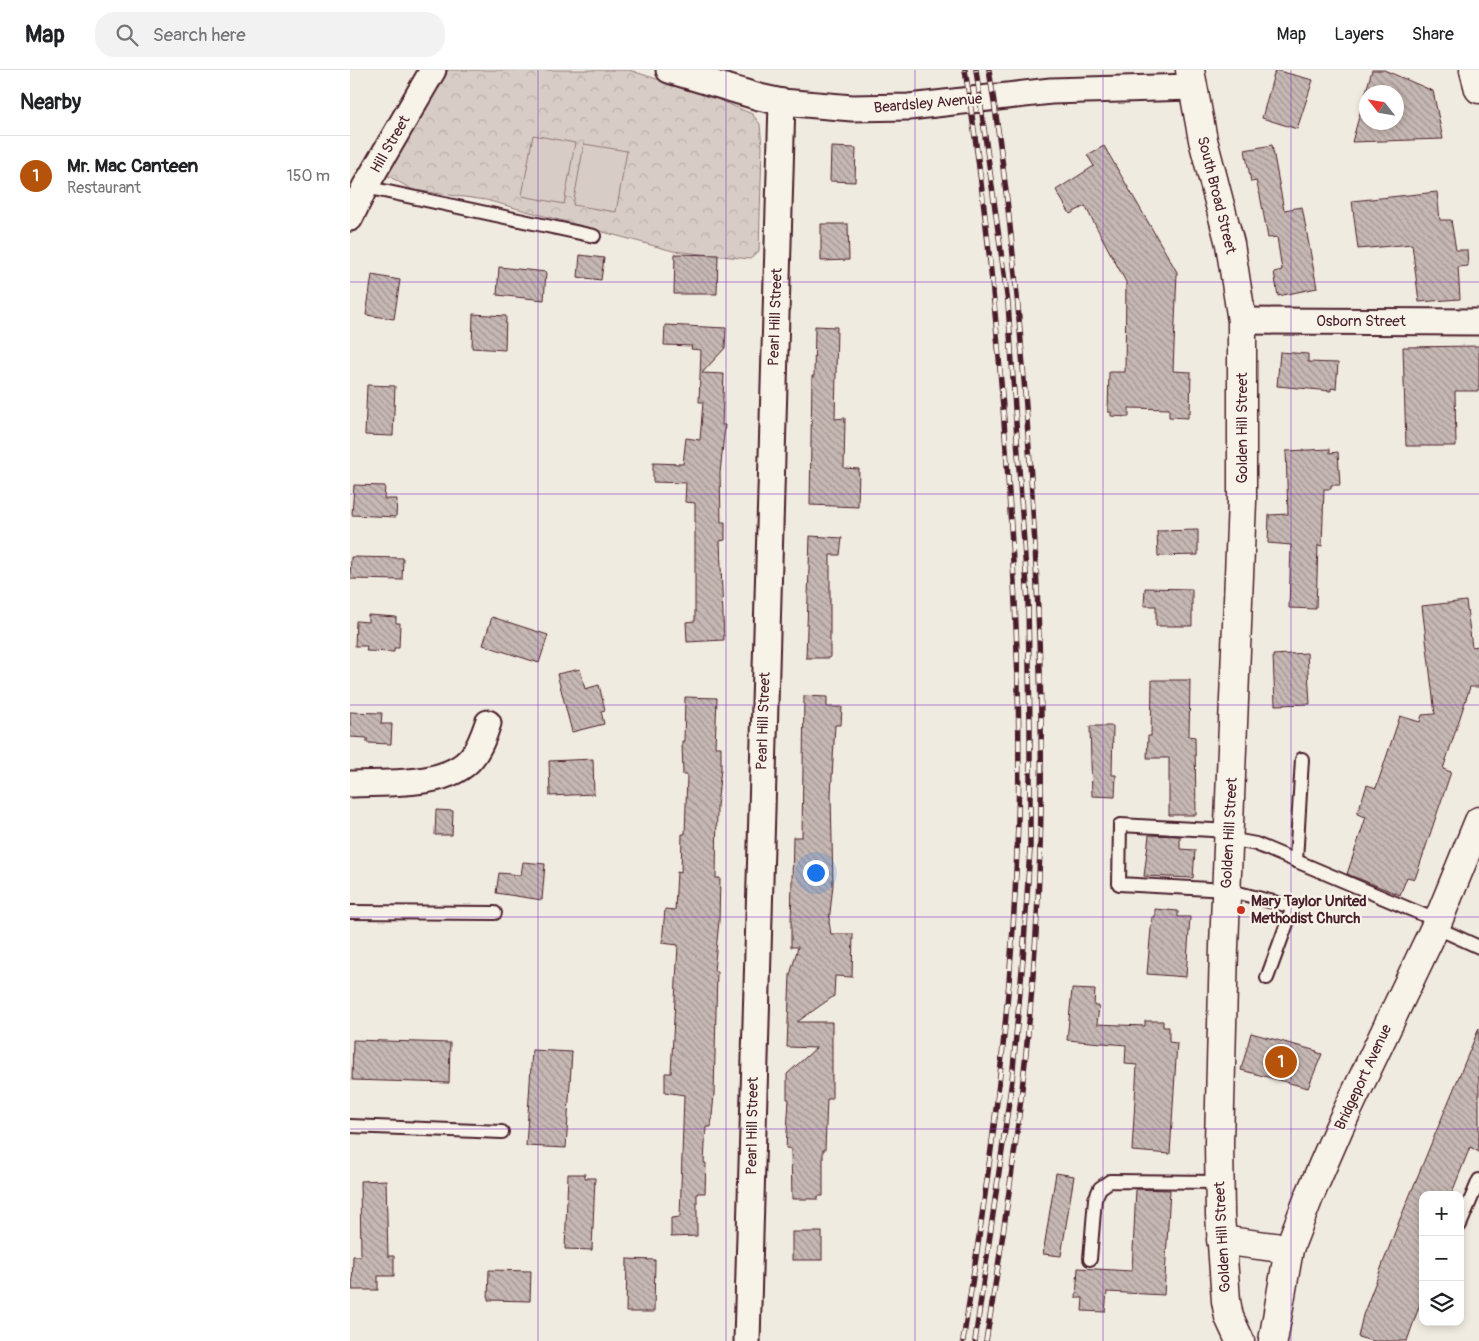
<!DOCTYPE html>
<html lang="en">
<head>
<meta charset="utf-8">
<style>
	:root { --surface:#fff; --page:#f2f2f2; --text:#202124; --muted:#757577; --line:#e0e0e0; --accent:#b45309 }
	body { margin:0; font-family:Pangolin,sans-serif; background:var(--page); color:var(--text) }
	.controls { position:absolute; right:15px; bottom:15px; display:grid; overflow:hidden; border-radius:10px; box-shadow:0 2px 8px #0003 }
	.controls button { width:45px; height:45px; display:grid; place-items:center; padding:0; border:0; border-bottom:1px solid var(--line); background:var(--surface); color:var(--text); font:25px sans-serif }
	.compass { position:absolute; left:1009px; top:15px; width:45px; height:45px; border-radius:50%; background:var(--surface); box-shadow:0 2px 8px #0003; rotate:301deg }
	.you { position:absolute; left:465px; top:802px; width:18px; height:18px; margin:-12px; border:4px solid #fff; border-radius:50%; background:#1a73e8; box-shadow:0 0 0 8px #1a73e833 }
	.badge { display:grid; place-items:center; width:32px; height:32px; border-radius:50%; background:var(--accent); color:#fff; font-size:16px; font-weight:700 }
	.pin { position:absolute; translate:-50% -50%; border:2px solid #fff; box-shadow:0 1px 5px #0006 }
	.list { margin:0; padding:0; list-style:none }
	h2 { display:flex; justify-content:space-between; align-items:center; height:65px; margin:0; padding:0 20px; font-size:21px }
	h2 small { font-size:16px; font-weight:400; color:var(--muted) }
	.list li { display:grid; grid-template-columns:32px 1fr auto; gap:15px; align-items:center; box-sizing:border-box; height:80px; padding:0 20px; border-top:1px solid var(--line) }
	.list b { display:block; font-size:19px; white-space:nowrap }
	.list p { margin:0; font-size:16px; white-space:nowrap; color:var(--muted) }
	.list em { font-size:16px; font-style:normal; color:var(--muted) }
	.icon { flex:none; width:28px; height:28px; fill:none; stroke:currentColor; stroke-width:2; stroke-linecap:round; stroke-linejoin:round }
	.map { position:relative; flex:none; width:1129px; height:1271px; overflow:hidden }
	header { display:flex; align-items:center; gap:30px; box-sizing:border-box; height:70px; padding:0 25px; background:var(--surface); border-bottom:1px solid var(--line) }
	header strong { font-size:24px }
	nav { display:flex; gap:28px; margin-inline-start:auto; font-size:18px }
	.search { width:350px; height:45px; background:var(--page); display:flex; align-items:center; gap:12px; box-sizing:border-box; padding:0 18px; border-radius:20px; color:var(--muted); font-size:19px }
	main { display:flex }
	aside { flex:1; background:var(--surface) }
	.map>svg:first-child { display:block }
	.park { fill:url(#park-crowns); stroke:#917678 }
	.pitch { fill:#d8cdc6; stroke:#917678 }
	.building { fill:url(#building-back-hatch); stroke:#4a1f2b; fill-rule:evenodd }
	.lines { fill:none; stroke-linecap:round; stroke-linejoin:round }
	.lane-casing { stroke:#4a1f2b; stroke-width:16 }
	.street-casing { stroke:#4a1f2b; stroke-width:29 }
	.secondary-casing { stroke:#4a1f2b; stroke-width:31 }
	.lane { stroke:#f7f3e8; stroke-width:12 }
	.street { stroke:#f7f3e8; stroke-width:25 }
	.secondary { stroke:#f7f3e8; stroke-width:28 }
	.rail-casing { stroke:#4a1f2b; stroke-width:5.5 }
	.rail { stroke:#f7f3e8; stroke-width:4; stroke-dasharray:11; stroke-linecap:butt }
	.grid { fill:none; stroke:#7b2cbf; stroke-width:1; stroke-opacity:0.55 }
	.poi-dot { fill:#c8321e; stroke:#f7f3e8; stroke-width:2 }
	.labels { text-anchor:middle; stroke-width:4.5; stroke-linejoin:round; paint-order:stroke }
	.street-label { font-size:15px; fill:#4a1f2b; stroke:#f7f3e8 }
	.poi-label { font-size:15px; font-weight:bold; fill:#4a1f2b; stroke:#f7f3e8; text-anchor:start }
</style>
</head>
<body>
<header>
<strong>Map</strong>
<div class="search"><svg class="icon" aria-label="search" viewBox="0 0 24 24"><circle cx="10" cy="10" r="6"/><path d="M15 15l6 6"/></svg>Search here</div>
<nav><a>Map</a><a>Layers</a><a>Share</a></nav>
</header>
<main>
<aside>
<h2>Nearby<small></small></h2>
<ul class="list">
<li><span class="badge">1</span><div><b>Mr. Mac Canteen</b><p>Restaurant</p></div><em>150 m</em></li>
</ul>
</aside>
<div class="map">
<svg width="1129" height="1271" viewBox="0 0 1129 1271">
	<defs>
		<pattern id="park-crowns" width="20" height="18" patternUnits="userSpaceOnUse" patternTransform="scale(1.25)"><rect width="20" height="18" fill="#d8cdc6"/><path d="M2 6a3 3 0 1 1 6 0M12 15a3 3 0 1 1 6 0" fill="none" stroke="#bbb0aa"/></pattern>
		<pattern id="building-back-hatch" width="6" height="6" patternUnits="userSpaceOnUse" patternTransform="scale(1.25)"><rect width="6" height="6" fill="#c6b8b3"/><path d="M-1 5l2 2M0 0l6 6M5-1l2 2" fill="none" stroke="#a39592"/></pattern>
	</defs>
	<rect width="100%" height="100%" fill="#f0ebe0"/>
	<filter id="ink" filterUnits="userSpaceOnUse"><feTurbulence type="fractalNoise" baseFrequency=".02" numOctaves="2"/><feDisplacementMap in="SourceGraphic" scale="10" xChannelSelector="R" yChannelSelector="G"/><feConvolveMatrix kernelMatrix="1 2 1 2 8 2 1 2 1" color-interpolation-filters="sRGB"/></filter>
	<g filter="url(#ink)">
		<!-- park -->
		<path class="park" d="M98,0H279L365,28L402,44L410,54L412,77L409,181L400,189L323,181L136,130L63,120L35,104Z"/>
		<!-- pitch -->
		<g class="pitch">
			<path d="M183,65L225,73L214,134L172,126Z"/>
			<path d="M234,74L277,81L266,142L223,135Z"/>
		</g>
		<!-- building -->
		<g class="building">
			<path d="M925,0L963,10L947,59L912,48Z"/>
			<path d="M1022,0H1034L1083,21L1093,69L1002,72ZM1016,22H1046V52H1016Z"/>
			<path d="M922,75L934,140L952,137L967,218L928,226L924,202L932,200L927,167L918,168L910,125L906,111L901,112L895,80Z"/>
			<path d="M754,76L827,202L823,301L841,302L840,343H838V348L819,347V339L779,338V347L761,346V342H758L759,302H775L776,212L735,136L720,144L706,120L744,96L737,85Z"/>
			<path d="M481,77L506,78L505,112L480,111Z"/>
			<path d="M1087,122L1090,150H1101L1106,180H1117L1118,196L1108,197L1110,229L1069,232L1062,174L1008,179L1002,131Z"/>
			<path d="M471,154H498L499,190L471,191Z"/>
			<path d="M325,184L368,185L367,224H324Z"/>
			<path d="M230,185L254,188L251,210L228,207Z"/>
			<path d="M149,197L196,202L194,230L147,225Z"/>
			<path d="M22,205L50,210L44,249L16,245Z"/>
			<path d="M123,244L156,246L155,280L122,278Z"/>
			<path d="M315,255L376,258L375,278L352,303L374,304L372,355H375L370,403L371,452H375V470L370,471L374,570L337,572L336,552L345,551V433L335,432L336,413L303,412V393L333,394L336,368L350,370L353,332H349L351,280L341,279L342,276L314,275Z"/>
			<path d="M465,256L487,257L485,349L495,348L494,398L509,399L508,437L460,435L462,306H464Z"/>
			<path d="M1129,276V321H1105L1106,376H1056L1053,277Z"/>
			<path d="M930,282L958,284V292L988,293L986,319L981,318V321L927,316Z"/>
			<path d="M17,315L45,316L43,366L15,365Z"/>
			<path d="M980,379V383L988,382L990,415H981V419H974L972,476L968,475L966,539L939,538L941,475L918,473L919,445L938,444L936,381Z"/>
			<path d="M4,415L35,416L34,429H47L46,447L2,445Z"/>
			<path d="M848,460V485L808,486L807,461Z"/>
			<path d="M460,466L492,468L490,485H480V588H456Z"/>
			<path d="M1,487L53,488L52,510L0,509Z"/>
			<path d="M795,518L842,519V556H806V536H794Z"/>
			<path d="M1116,531L1122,577L1129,576V617H1120L1093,699L1101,702L1065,809L1057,807L1050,825L997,804L1016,747L1007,744L1017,715L1026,718L1050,646L1070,652L1072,645L1085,644L1072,536Z"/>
			<path d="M18,545L46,547V553H50L49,578H44V582L16,581L17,576H5L6,551L18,552Z"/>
			<path d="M142,547L198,565L189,593L133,575Z"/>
			<path d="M957,583L960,634L925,635L923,585Z"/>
			<path d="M230,599L235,619L249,615L255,640L251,641L254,654L222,662L207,604Z"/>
			<path d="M802,610H840L839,666L845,667L846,745H819V688H797L798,666H801Z"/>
			<path d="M454,626L477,627V637H492L491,655H485L481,725L483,815L479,852L481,864H503L502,907L485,906L484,926L447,952H482V1029H477L475,1080H473V1126H468V1129H442L441,1079L436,1078L439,1029H437V1004L466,978L437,977L440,905L448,877H441V855L443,767H452Z"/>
			<path d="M335,627L367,628L365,677H371V698L367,737L366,808H370L369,851L364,901H367L364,1025L361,1057H356L354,1093H356L355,1123H347V1166L321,1167V1148L330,1147L334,1025L315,1022V1003H321L328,875L312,873L315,839L325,840L327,802L331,803L332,764H335L337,705H333L332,671H334Z"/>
			<path d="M0,642L32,643L31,654H42L41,674L17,673V668L0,667Z"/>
			<path d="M740,656H763L762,705H766L765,727L742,726Z"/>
			<path d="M243,689L244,724L200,726L199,691Z"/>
			<path d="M86,740L103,741L102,765H85Z"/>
			<path d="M799,765L830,766V779L845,780L843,808L794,806Z"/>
			<path d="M173,792L195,794L192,830L146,823L149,803L171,805Z"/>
			<path d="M805,839L828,841V847H840L836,907L797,904L802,847H805Z"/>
			<path d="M722,919L745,920L744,936H749L747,954L795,956V951H813V957H819V972L827,973L820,1084L782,1081L787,995L775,994L776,975L717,970Z"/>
			<path d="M1129,958V1082L1120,1077L1101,1125H1073V1225L1057,1271H1022L1008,1267L1013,1245L1050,1149Z"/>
			<path d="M901,963L967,981L966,982L972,984L958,1018L891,1000Z"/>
			<path d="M3,970L100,973L99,1013L2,1010Z"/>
			<path d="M182,980L222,982L216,1078L176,1076Z"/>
			<path d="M706,1103L724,1106L711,1186L693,1184Z"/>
			<path d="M218,1104H235V1108H245L242,1180L215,1179Z"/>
			<path d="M36,1110L38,1186H44V1206H28V1220H2L3,1186H11L10,1111Z"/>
			<path d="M786,1119L820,1120L814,1225L757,1222L755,1242L732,1241L733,1228H726L728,1198L782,1201Z"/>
			<rect x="442" y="1162" width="30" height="28"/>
			<path d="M277,1189L305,1190L304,1242H276Z"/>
			<path d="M139,1200L181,1201L180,1231L138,1230Z"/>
		</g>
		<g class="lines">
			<!-- lane casing -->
			<g class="lane-casing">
				<g id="lane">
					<path d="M15,117L244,166"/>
					<path d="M880,761L770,755L769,814L877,820L943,837L917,908"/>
					<path d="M879,769L906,774L1088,851"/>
					<path d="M946,791L952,689"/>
					<path d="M0,842L145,843"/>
					<path d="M1085,857L1129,877"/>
					<path d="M0,1056L152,1062"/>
					<path d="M1110,1155L1129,1110"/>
					<path d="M740,1189L745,1129L750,1118L760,1111L869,1112"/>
				</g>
			</g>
			<!-- street casing -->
			<g class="street-casing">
				<g id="street">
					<path d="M319,0L409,27L432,32L502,38L559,37L701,21L842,17"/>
					<path d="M0,148L15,117L83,0"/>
					<path d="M892,251L1129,252"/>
					<path d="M0,714C35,712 98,718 122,687C130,677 134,665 138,653"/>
					<path d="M397,1271L432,32"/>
				</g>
			</g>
			<!-- secondary casing -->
			<g class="secondary-casing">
				<g id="secondary">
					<path d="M840,0L853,70L880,174L892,251V431L874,877L869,1073L870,1145L876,1231L879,1247L890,1271"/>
					<path d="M1124,0L1129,19"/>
					<path d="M871,1170L939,1179"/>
					<path d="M923,1271L939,1179L959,1127L989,1058L1088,851L1129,751"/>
				</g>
			</g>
			<!-- lane -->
			<use href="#lane" class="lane"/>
			<!-- street -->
			<use href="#street" class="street"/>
			<!-- secondary -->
			<use href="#secondary" class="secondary"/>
			<!-- rail casing -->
			<g class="rail-casing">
				<g id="rail">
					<path d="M613,1271C639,1109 661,945 667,780C672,656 666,532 658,408C649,272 637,135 615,0"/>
					<path d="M625,1271L662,1010L673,889L680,779V656L678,533L658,233L626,0"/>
					<path d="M636,1271C663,1109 685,944 690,780C694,656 689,532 681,408C672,272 661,135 639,0"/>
				</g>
			</g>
			<!-- rail -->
			<use href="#rail" class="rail"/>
		</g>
	</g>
	<!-- grid -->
	<path class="grid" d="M188,0V1271M376,0V1271M565,0V1271M753,0V1271M941,0V1271M0,212H1129M0,424H1129M0,635H1129M0,847H1129M0,1059H1129"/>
	<!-- markers -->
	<circle class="poi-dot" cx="891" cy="840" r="5"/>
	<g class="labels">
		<!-- street labels -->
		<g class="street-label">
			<text transform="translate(578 33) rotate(-5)" y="5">Beardsley Avenue</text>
			<text transform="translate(40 74) rotate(-60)" y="5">Hill Street</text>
			<text transform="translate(867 125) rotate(76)" y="5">South Broad Street</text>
			<text transform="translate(425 247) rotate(-88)" y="5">Pearl Hill Street</text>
			<text x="1011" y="256">Osborn Street</text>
			<text transform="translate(892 358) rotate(-90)" y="5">Golden Hill Street</text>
			<text transform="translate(413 651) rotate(-88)" y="5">Pearl Hill Street</text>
			<text transform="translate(879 763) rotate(-87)" y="5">Golden Hill Street</text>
			<text transform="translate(1013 1007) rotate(-65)" y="5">Bridgeport Avenue</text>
			<text transform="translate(402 1056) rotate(-89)" y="5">Pearl Hill Street</text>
			<text transform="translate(872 1167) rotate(-93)" y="5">Golden Hill Street</text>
		</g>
		<!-- poi labels -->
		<g class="poi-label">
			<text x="901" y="836">Mary Taylor United<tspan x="901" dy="17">Methodist Church</tspan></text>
		</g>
	</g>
</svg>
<div class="controls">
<button>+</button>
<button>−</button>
<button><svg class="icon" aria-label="layers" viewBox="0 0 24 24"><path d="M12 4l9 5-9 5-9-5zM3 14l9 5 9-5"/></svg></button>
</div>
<svg class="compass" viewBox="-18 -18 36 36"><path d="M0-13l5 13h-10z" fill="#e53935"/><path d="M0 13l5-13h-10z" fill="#757577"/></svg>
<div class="you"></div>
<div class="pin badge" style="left:931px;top:992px">1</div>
</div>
</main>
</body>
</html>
